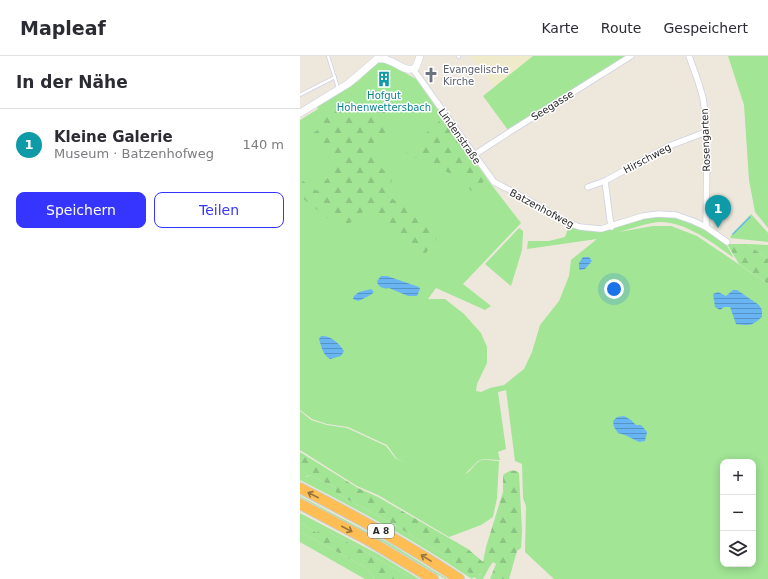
<!DOCTYPE html>
<html lang="de">
<head>
<meta charset="utf-8">
<style>
	:root { --surface:#fff; --page:#f2f2f3; --text:#2b2b33; --muted:#7c7c81; --line:#e1e1e2; --accent:#3535ff }
	body { margin:0; font-family:"DejaVu Sans",sans-serif; background:var(--page); color:var(--text) }
	.controls { position:absolute; right:12px; bottom:12px; display:grid; overflow:hidden; border-radius:8px; box-shadow:0 2px 10px #0003 }
	.controls button { width:36px; height:36px; display:grid; place-items:center; padding:0; border:0; border-bottom:1px solid var(--line); background:var(--surface); color:var(--text); font:20px sans-serif }
	.you { position:absolute; left:314px; top:233px; width:14px; height:14px; margin:-10px; border:3px solid #fff; border-radius:50%; background:#1a73e8; box-shadow:0 0 0 6px #1a73e833 }
	.badge { display:grid; place-items:center; width:26px; height:26px; border-radius:50%; background:var(--accent); color:#fff; font-size:13px; font-weight:700 }
	.pin { position:absolute; translate:-50% -33px; filter:drop-shadow(0 1px 2px #0008) }
	.pin::after { content:''; position:absolute; top:21px; width:14px; height:12px; background:inherit; clip-path:polygon(0 0,100% 0,50% 100%) }
	.list { margin:0; padding:0; list-style:none }
	h2 { display:flex; justify-content:space-between; align-items:center; height:52px; margin:0; padding:0 16px; font-size:17px }
	h2 small { font-size:13px; font-weight:400; color:var(--muted) }
	.list li { display:grid; grid-template-columns:26px 1fr auto; gap:12px; align-items:center; box-sizing:border-box; height:72px; padding:0 16px; border-top:1px solid var(--line) }
	.list b { display:block; font-size:15px; white-space:nowrap }
	.list p { margin:0; font-size:13px; white-space:nowrap; color:var(--muted) }
	.list em { font-size:13px; font-style:normal; color:var(--muted) }
	.actions { display:flex; gap:8px; padding:12px 16px }
	.actions a { flex:1; padding:9px 0; border:1px solid var(--accent); border-radius:8px; text-align:center; font-size:14px; color:var(--accent) }
	.actions .main { background:var(--accent); color:#fff }
	.icon { flex:none; width:22px; height:22px; fill:none; stroke:currentColor; stroke-width:2; stroke-linecap:round; stroke-linejoin:round }
	.map { position:relative; flex:none; width:468px; height:523px; overflow:hidden }
	header { display:flex; align-items:center; gap:24px; box-sizing:border-box; height:56px; padding:0 20px; background:var(--surface); border-bottom:1px solid var(--line) }
	header strong { font-size:19px }
	nav { display:flex; gap:22px; margin-inline-start:auto; font-size:14px }
	main { display:flex }
	aside { flex:1; background:var(--surface) }
	.map>svg:first-child { display:block }
	.education { fill:#efeac9 }
	.green { fill:#a1e595; fill-rule:evenodd }
	.forest { fill:url(#forest-firs) }
	.water { fill:url(#water-rules) }
	.lines { fill:none; stroke-linecap:round; stroke-linejoin:round }
	.stream { stroke:#69b5f3; stroke-width:1.5 }
	.service-casing { stroke:#d0d0e3; stroke-width:4 }
	.minor-casing { stroke:#d0d0e3; stroke-width:7 }
	.tertiary-casing { stroke:#d0d0e3; stroke-width:8 }
	.motorway-casing { stroke:#ccc; stroke-width:12 }
	.service { stroke:#fff; stroke-width:2.5 }
	.minor { stroke:#fff; stroke-width:5.5 }
	.tertiary { stroke:#fff; stroke-width:7 }
	.motorway { stroke:#ffbe53; stroke-width:10 }
	.oneway { stroke:#94743e }
	.labels { text-anchor:middle; stroke-width:3; stroke-linejoin:round; paint-order:stroke }
	.shield { fill:#fff; stroke:#6a6a6a; stroke-width:1 }
	.shield-label { font-size:9px; font-weight:bold; fill:#2a2a2a }
	.worship-label { font-size:10px; fill:#5b616d; stroke:#fff; text-anchor:start }
	.culture-label { font-size:10px; fill:#0d838f; stroke:#fff }
	.street-label { font-size:10px; fill:#2a2a2a; stroke:#fff }
</style>
</head>
<body>
<header>
<strong>Mapleaf</strong>
<nav><a>Karte</a><a>Route</a><a>Gespeichert</a></nav>
</header>
<main>
<aside>
<h2>In der Nähe<small></small></h2>
<ul class="list">
<li><span class="badge" style="background:#0f9aa8">1</span><div><b>Kleine Galerie</b><p>Museum · Batzenhofweg</p></div><em>140 m</em></li>
</ul>
<div class="actions"><a class="main">Speichern</a><a>Teilen</a></div>
</aside>
<div class="map">
<svg width="468" height="523" viewBox="0 0 468 523">
	<defs>
		<pattern id="forest-firs" width="22" height="20" patternUnits="userSpaceOnUse"><rect width="22" height="20" fill="#a1e595"/><path d="M5 1l3.5 6h-7zM16 11l3.5 6h-7z" fill="#8bc581"/></pattern>
		<pattern id="water-rules" width="6" height="5" patternUnits="userSpaceOnUse"><rect width="6" height="5" fill="#69b5f3"/><path d="M0 2.5h6" fill="none" stroke="#5793c5"/></pattern>
	</defs>
	<rect width="100%" height="100%" fill="#ede8db"/>
	<!-- education -->
	<path class="education" d="M170,0H233L195,31Z"/>
	<!-- green -->
	<g class="green">
		<path d="M233,0H327L208,74L183,40Z"/>
		<path d="M428,0H468V172L455,156L449,124L444,49Z"/>
		<path d="M77,7H88L116,23L187,123L221,167L163,228L191,250L185,254L136,232L128,243H145L164,258L181,277L187,291V307L177,328L176,335L181,336L190,332L204,329L224,313L232,296L240,269L259,245L269,220L271,204L297,183L227,193L228,185H249L265,181L269,170L279,173L302,176L342,162L367,160L381,163L398,169L426,188L434,202C412,187 381,161 352,167C341,169 330,173 319,176L353,170H371L397,180L468,228V523H254L225,496L226,450L223,442L222,408L215,405L206,334L198,336L206,393L198,396L200,404L183,403L178,405L165,418C171,416 175,406 182,404C187,403 193,405 199,405L197,442L193,461L181,469L149,481L78,439L57,430L0,394V355L11,364L27,369L47,372L86,390L96,403L106,407L97,403L87,389L48,371L27,368L12,363L0,354V64L18,53L17,50L57,26ZM423,406H453V508H423Z"/>
		<path d="M451,158L468,177V186L430,182L432,178Z"/>
		<path d="M219,172L223,175V177L222,194L211,230L185,208Z"/>
		<path d="M447,188L468,189V203Z"/>
		<path d="M0,419L7,421L10,419L36,432L39,439L93,468L134,493L169,516L180,519L192,506L183,523H177L174,521L172,523C117,486 59,454 0,424Z"/>
		<path d="M0,440L92,489L147,523H145L85,487L0,441Z"/>
		<path d="M0,457L78,498L119,523H112L82,505L29,476L17,477L0,467Z"/>
		<path d="M0,476L63,510L69,515L74,523H65L0,486Z"/>
	</g>
	<!-- forest -->
	<g class="forest">
		<path d="M36,46H50L55,72L66,64L76,48H89L92,55L88,75L74,85L75,104L92,124L85,137L140,178L125,198L66,153L42,174L0,140V123L17,135L35,113L28,99L21,98L14,76L22,72L20,65L24,63L17,50L21,48L26,57L32,54L30,49Z"/>
		<path d="M144,61L187,123L171,135L162,123L128,107L120,100L112,103L106,97L122,86V81Z"/>
		<path d="M427,188H447L468,203V228L439,208Z"/>
		<path d="M0,396L58,432L78,441L168,493L183,506L186,491L203,436V419C208,415 214,412 219,417L222,475L221,492L217,495L209,523H190L196,508L193,506C188,513 181,522 171,518L134,493L93,468L39,439L36,436V432L10,419L5,421L0,419Z"/>
		<path d="M0,467L17,477L19,474L29,476L82,505L112,523H74L69,515L63,510L0,476Z"/>
	</g>
	<!-- water -->
	<g class="water">
		<path d="M283,201H289L292,205L285,213L280,214L279,212V207Z"/>
		<path d="M81,220H87L119,231L120,233L117,240H108L89,232C83,233 78,231 77,225Z"/>
		<path d="M71,233L74,236C71,239 63,243 58,245L53,243L54,240L59,236Z"/>
		<path d="M433,234H437L459,249L462,254V261C452,270 449,270 436,268L430,251H424L420,254L415,251L413,238L418,236L426,240Z"/>
		<path d="M21,280C30,279 39,287 44,295L41,300L30,303C23,299 21,290 19,283Z"/>
		<path d="M324,360L331,364L336,369H341L347,376L345,385L339,386L325,379L318,377L314,371L313,365L317,361Z"/>
	</g>
	<g class="lines">
		<!-- stream -->
		<path class="stream" d="M433,178L450,161"/>
		<!-- service casing -->
		<g class="service-casing">
			<g id="service">
				<path d="M28,0L38,32"/>
				<path d="M158,0L159,1"/>
				<path d="M0,39L35,21"/>
			</g>
		</g>
		<!-- minor casing -->
		<g class="minor-casing">
			<g id="minor">
				<path d="M389,0L398,25L403,42L405,57L407,91L406,171"/>
				<path d="M113,13L194,126L223,141L268,167L280,171L301,173L343,160L358,158L376,159L393,165L406,171L427,186"/>
				<path d="M174,99L211,75L331,0"/>
				<path d="M305,125L311,171"/>
				<path d="M288,131L305,125L369,90L406,76"/>
			</g>
		</g>
		<!-- tertiary casing -->
		<g class="tertiary-casing">
			<path id="tertiary" d="M0,57L49,27L77,3C93,0 105,20 116,11L120,0"/>
		</g>
		<!-- motorway casing -->
		<g class="motorway-casing">
			<g id="motorway">
				<path d="M0,432C55,460 108,489 159,523"/>
				<path d="M0,448L68,484L133,523"/>
			</g>
		</g>
		<!-- service -->
		<use href="#service" class="service"/>
		<!-- minor -->
		<use href="#minor" class="minor"/>
		<!-- tertiary -->
		<use href="#tertiary" class="tertiary"/>
		<!-- motorway -->
		<use href="#motorway" class="motorway"/>
	</g>
	<!-- one-way arrows -->
	<defs><path id="oneway-shaft" d="M-6 0H5M1.5-3L5.5 0L1.5 3" fill="none" stroke-width="1.6" stroke-linecap="round" stroke-linejoin="round"/></defs>
	<g class="oneway">
		<use href="#oneway-shaft" transform="translate(13 439) rotate(-153)"/>
		<use href="#oneway-shaft" transform="translate(47 473) rotate(28)"/>
		<use href="#oneway-shaft" transform="translate(126 502) rotate(-148)"/>
	</g>
	<!-- icons -->
	<defs>
		<g id="church-bare" transform="scale(1.2)"><path d="M-1.2-6h2.4v3.5h3.3v2.4h-3.3V6h-2.4V-.1h-3.3v-2.4h3.3Z" fill="#6b7280" stroke="#fff" stroke-width="2.5" paint-order="stroke"/></g>
		<g id="building-bare" transform="scale(1.2)"><path d="M-4-6H4V6H1V3H-1V6H-4ZM-2.5-4.3h1.7v1.8h-1.7ZM.8-4.3h1.7v1.8H.8ZM-2.5-1h1.7V.8h-1.7ZM.8-1h1.7V.8H.8Z" fill="#0f9aa8" stroke="#fff" stroke-width="2.5" paint-order="stroke"/></g>
	</defs>
	<g fill-rule="evenodd">
		<use href="#church-bare" x="131" y="19"/>
		<use href="#building-bare" x="84" y="23"/>
	</g>
	<g class="labels">
		<!-- shield labels -->
		<rect class="shield" x="68" y="468" width="26" height="14" rx="3"/>
		<g class="shield-label">
			<text x="81" y="478">A 8</text>
		</g>
		<!-- worship labels -->
		<g class="worship-label">
			<text x="143" y="17">Evangelische<tspan x="143" dy="12">Kirche</tspan></text>
		</g>
		<!-- culture labels -->
		<g class="culture-label">
			<text x="84" y="43">Hofgut<tspan x="84" dy="12">Hohenwettersbach</tspan></text>
		</g>
		<!-- street labels -->
		<g class="street-label">
			<text transform="translate(252 49) rotate(-32)" y="4">Seegasse</text>
			<text transform="translate(160 80) rotate(55)" y="4">Lindenstraße</text>
			<text transform="translate(405 84) rotate(-92)" y="4">Rosengarten</text>
			<text transform="translate(347 102) rotate(-28)" y="4">Hirschweg</text>
			<text transform="translate(242 152) rotate(28)" y="4">Batzenhofweg</text>
		</g>
	</g>
</svg>
<div class="controls">
<button>+</button>
<button>−</button>
<button><svg class="icon" aria-label="layers" viewBox="0 0 24 24"><path d="M12 4l9 5-9 5-9-5zM3 14l9 5 9-5"/></svg></button>
</div>
<div class="you"></div>
<div class="pin badge" style="left:418px;top:172px;background:#0f9aa8">1</div>
</div>
</main>
</body>
</html>
